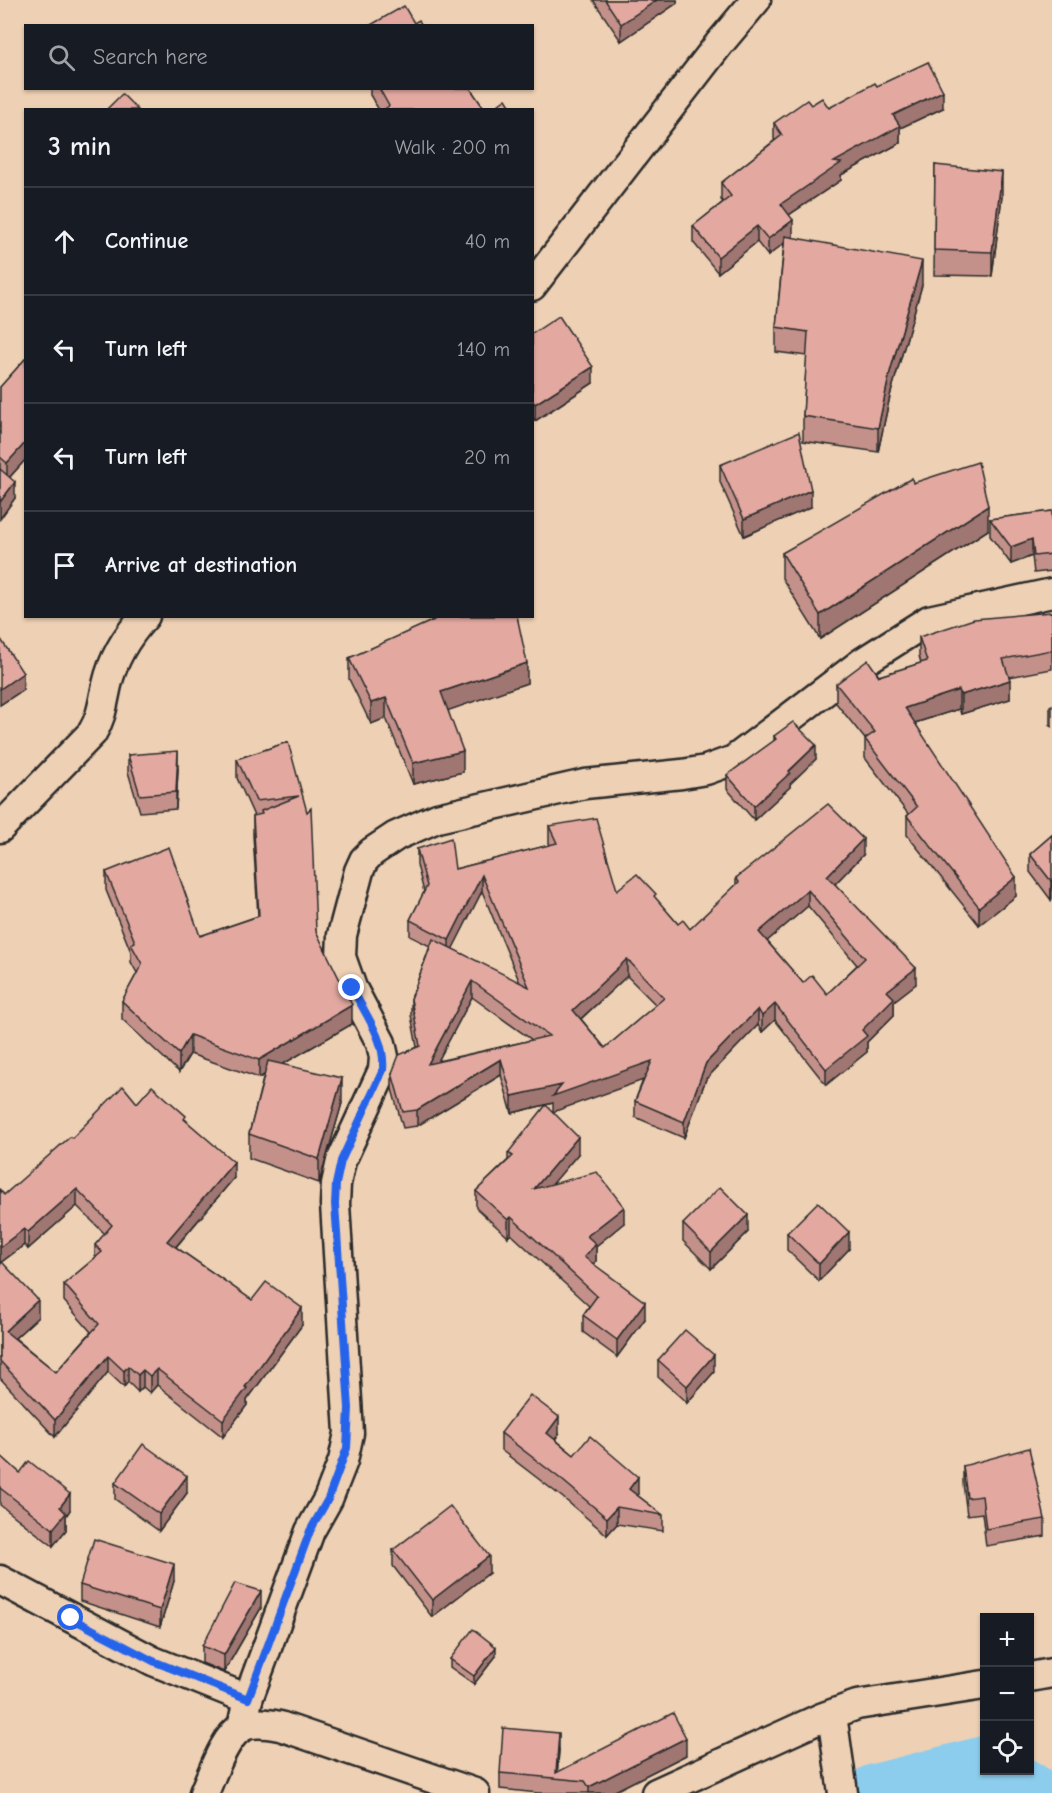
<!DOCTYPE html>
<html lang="en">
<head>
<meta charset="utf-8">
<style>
	:root { --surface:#171b24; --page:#20242c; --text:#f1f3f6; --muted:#9ea1a6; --line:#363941 }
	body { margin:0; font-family:"Comic Neue",sans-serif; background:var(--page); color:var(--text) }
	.controls { position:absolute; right:18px; bottom:18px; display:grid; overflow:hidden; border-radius:0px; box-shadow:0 2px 4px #0004 }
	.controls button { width:54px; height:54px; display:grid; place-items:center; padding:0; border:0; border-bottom:2px solid var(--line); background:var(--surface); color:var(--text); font:30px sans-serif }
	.stop { position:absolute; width:18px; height:18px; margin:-14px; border:4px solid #2563eb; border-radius:50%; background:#fff }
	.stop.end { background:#2563eb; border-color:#fff; box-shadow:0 2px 6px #0008 }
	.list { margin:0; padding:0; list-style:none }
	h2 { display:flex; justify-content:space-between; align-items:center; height:78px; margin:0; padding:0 24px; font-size:26px }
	h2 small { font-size:20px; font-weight:400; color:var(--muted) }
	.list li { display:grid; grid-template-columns:39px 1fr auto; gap:18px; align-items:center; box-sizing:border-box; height:108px; padding:0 24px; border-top:2px solid var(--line) }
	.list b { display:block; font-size:22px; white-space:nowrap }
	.list em { font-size:20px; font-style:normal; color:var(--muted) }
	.icon { flex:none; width:33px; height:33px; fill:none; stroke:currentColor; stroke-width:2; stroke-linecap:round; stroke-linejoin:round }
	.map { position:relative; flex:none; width:1052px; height:1793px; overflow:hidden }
	.search { position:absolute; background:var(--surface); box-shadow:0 2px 4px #0004; left:24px; top:24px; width:510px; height:66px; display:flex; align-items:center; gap:15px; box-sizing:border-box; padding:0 21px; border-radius:0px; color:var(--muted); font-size:22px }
	.panel { position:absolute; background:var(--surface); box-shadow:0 2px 4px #0004; left:24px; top:108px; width:510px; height:510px; border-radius:0px }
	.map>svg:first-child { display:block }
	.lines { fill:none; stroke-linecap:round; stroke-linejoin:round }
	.river { stroke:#8ccded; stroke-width:58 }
	.street-casing { stroke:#2b2b2b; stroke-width:33 }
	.street { stroke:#eed0b4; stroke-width:28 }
	.wall { fill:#c3918a; stroke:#2b2b2b; stroke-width:1.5; fill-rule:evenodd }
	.shaded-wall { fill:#9f7671; stroke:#2b2b2b; stroke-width:1.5 }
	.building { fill:#e3a9a1; stroke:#2b2b2b; stroke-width:1.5; fill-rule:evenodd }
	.route { stroke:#2563eb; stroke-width:8 }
</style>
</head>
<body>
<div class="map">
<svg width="1052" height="1793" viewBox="0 0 1052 1793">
	<rect width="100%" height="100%" fill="#eed0b4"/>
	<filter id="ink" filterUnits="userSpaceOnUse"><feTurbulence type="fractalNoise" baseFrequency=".0167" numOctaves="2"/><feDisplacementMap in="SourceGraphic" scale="12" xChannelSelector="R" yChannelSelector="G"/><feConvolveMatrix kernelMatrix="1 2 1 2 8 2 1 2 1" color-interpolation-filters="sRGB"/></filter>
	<g filter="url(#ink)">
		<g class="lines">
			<!-- river -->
			<g class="river">
				<path d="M996,1770L1032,1793"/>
				<path d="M875,1793L984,1765"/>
			</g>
			<!-- street casing -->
			<g class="street-casing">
				<g id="street">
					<path d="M532,286L719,44L756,0"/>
					<path d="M0,828L92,733C102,717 103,702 107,685C113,658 126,637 145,616"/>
					<path d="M0,1580L153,1661L248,1699"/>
					<path d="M1030,1677L1052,1673"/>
					<path d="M832,1715L843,1793"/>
					<path d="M242,1727L248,1699L310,1531L328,1499L343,1461L349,1433L335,1204L336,1184L341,1161L383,1070L384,1057L381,1043L352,988L341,957L342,935L359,871L364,860L372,852L396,836L437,818L585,784L682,774L706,770L734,760L863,662L929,620L1052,593"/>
					<path d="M204,1793C212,1775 224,1737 242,1727C253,1721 269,1724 280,1726L475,1793"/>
					<path d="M656,1793L821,1718L857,1705L984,1685"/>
				</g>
			</g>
			<!-- street -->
			<use href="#street" class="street"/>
		</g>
		<!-- wall -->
		<g class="wall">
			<path d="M593,0H677V3L621,41Z"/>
			<path d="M877,86L943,108L900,128V143L841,175V180L789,215L793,236L791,238L922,285L890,396L878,452L803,441V416L807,356L776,352V327L784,243L768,256L757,242L718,273L693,242V226L723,202L721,200V183L775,140L774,139V123L811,105L829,108Z"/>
			<path d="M370,88H470L485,110H379L370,95Z"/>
			<path d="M935,165L1002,196L992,276L934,275Z"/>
			<path d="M532,334L593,383L535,421L532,417Z"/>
			<path d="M26,358V459L10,477L15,498L0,519V387Z"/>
			<path d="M720,465L811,507L744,536L720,482Z"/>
			<path d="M913,483L988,530L820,639L782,578V553Z"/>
			<path d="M1052,511V571L1034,573L1032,556L1011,564L990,536V519Z"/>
			<path d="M1052,612V669L1009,677L1010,699L961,714L959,709L915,723L1016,896L979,925L907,835V816L909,815L865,758V739L836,703V684L879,676L921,663L919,656V637Z"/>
			<path d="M431,616H517L527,683L448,710L463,772L413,784L386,718L371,724L349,679V658L431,622Z"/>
			<path d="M1052,705V727L1050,725V706Z"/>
			<path d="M774,736L816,759L790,784V787L754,820L727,789V775L774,741Z"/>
			<path d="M288,742L316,931L352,1024L283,1064L342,1103L319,1183L249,1158V1134L264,1075L259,1078L190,1054L179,1072L122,1019V1001L137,973L131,962V952L106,890V872L200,936L258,916L253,835V816H254L237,778V759Z"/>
			<path d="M128,755L178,768L176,809L140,812L128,772Z"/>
			<path d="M549,826L617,890L656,899L678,924L690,929L736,885V878L863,855L835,884L916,984L894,1001V1015L867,1042V1052L826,1085L775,1020L762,1032L758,1025L706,1079L684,1138L635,1117V1101L643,1080L553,1103L512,1113L501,1075L417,1126L403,1128L392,1089V1073L417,1047L411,1015V999L430,946L410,936V920L424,892L417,865V849L455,869L550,845L549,843ZM482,891L520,983L452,949ZM808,906L857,965L827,994L803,983L767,941ZM627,976L656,1005L605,1048L581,1019ZM472,997L532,1040L438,1061Z"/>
			<path d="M1052,835L1051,900L1030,872V854Z"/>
			<path d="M137,1103L186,1120L234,1178L176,1247L252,1300L302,1325L247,1400V1405L223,1437L157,1385L150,1393L143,1387L138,1392L128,1382L124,1387L108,1372L55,1437L0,1378V1265L38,1317L15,1338L56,1372L91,1332L64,1301V1284L95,1258V1245L105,1234L77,1206L28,1249L24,1245L0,1263V1190L4,1195L72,1138Z"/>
			<path d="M508,1153L578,1154L552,1184L624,1223L596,1246V1261L593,1264L645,1319L617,1357L583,1332V1315L589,1306L511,1234L508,1237L476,1208V1191L508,1160Z"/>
			<path d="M683,1224L748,1232L711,1269L683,1241Z"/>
			<path d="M787,1233L849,1249L819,1281L787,1250Z"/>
			<path d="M658,1360L714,1372L687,1403L658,1377Z"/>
			<path d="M501,1433L559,1434L555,1439L574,1455L638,1494L637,1495L663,1515V1531L617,1524L607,1535L562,1497L501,1450Z"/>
			<path d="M0,1455L20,1473L70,1510L66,1516V1530L53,1546L0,1505Z"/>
			<path d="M963,1466L1045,1519V1536L986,1546L982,1513L967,1515L963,1483Z"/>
			<path d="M115,1483L187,1493L159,1531L115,1499Z"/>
			<path d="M393,1550L489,1573L432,1617L393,1566Z"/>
			<path d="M174,1581L160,1627L80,1601V1585Z"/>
			<path d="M261,1608L224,1672L202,1663V1646Z"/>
			<path d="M496,1656L474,1684L450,1667V1659Z"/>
			<path d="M559,1750L557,1773L686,1755L611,1793H538L500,1789V1773Z"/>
		</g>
		<!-- shaded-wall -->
		<g class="shaded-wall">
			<path d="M657,0H677V3L621,41V24Z"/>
			<path d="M943,91V108L900,128V143L841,175V180L781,220V204L893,115Z"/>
			<path d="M1002,172V196L992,276V252Z"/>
			<path d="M793,220V236L768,256V239Z"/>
			<path d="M757,226V242L718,273V257Z"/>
			<path d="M922,261V285L890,396L878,452V428L890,372Z"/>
			<path d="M593,367V383L535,421V404Z"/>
			<path d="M26,442V459L7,480V463Z"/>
			<path d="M15,482V498L0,519V502Z"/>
			<path d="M811,490V507L744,536V519Z"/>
			<path d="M988,506V530L820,639V615Z"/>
			<path d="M1032,539V556L1011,564V547Z"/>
			<path d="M527,663V683L441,713V692Z"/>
			<path d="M23,673V690L0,705V689Z"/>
			<path d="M1010,680V699L961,714V695Z"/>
			<path d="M959,690V709L905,726V708Z"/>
			<path d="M386,698V718L371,724V703Z"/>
			<path d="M816,745V759L790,784V787L754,820V806Z"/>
			<path d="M178,751V768L176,809V792Z"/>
			<path d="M463,751V772L413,784V763Z"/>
			<path d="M863,839V855L827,892V876Z"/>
			<path d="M482,875V891L449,956V940Z"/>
			<path d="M1016,877V896L979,925V907Z"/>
			<path d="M1052,880V899L1051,900V881Z"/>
			<path d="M808,890V906L759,948V932Z"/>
			<path d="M627,959V976L573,1026V1010Z"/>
			<path d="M916,968V984L894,1001V1015L867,1042V1052L826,1085V1069L862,1030L887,991Z"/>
			<path d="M472,981V997L428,1080V1064Z"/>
			<path d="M775,1004V1020L762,1032V1016Z"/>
			<path d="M352,1005V1024L259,1078V1060Z"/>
			<path d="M758,1009V1025L706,1079L684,1138V1122L706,1063Z"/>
			<path d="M190,1035V1054L179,1072V1054Z"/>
			<path d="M501,1059V1075L417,1126V1110Z"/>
			<path d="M652,1061V1077L553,1112V1103L512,1113V1096Z"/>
			<path d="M342,1078V1103L319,1183V1159Z"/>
			<path d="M578,1137V1154L534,1206V1189Z"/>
			<path d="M234,1162V1178L167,1257V1241Z"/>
			<path d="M77,1189V1206L28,1249V1232Z"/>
			<path d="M624,1207V1223L596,1246V1261L584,1274V1257L587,1236Z"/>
			<path d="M748,1215V1232L711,1269V1252Z"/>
			<path d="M511,1217V1234L508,1237V1220Z"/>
			<path d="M24,1229V1245L0,1263V1247Z"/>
			<path d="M849,1232V1249L819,1281V1264Z"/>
			<path d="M38,1300V1317L5,1347V1331Z"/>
			<path d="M645,1302V1319L617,1357V1340Z"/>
			<path d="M302,1308V1325L247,1400V1405L223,1437V1420L245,1387Z"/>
			<path d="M714,1355V1372L687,1403V1386Z"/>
			<path d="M108,1356V1372L55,1437V1420Z"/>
			<path d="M128,1366V1382L124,1387V1371Z"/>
			<path d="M157,1369V1385L150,1393V1376Z"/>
			<path d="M143,1370V1387L138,1392V1375Z"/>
			<path d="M559,1417V1434L547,1450V1433Z"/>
			<path d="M187,1476V1493L159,1531V1514Z"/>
			<path d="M638,1477V1494L629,1506V1489Z"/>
			<path d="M70,1494V1510L66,1516V1530L53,1546V1529L60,1507Z"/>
			<path d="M617,1507V1524L607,1535V1518Z"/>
			<path d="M489,1556V1573L432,1617V1600Z"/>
			<path d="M174,1564V1581L160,1627V1610Z"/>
			<path d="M261,1591V1608L224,1672V1655Z"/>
			<path d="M496,1647V1656L474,1684V1676Z"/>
			<path d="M559,1733V1750L557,1778H556Z"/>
			<path d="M686,1738V1755L611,1793H589V1787Z"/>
		</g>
		<!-- building -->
		<g class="building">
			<path d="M605,0H657L621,24Z"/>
			<path d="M404,6L414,23L419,20L422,26H369Z"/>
			<path d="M928,62L943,91L893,115L900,126L834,162L841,163L781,204L793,220L768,239L757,226L718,257L693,226L731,196L721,183L782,135L774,123L807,100L811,105L822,98L829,108L875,83L877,86Z"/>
			<path d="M379,88H470L485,110H383L389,106Z"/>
			<path d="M122,94L138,110H106Z"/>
			<path d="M506,99L513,110H491Z"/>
			<path d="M935,165L1002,172L992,252L934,250Z"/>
			<path d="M785,236L922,261L890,372L878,428L803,416L808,332L776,327Z"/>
			<path d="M559,316L593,367L535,404L532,400V334Z"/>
			<path d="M26,358V442L7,463L0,457V387Z"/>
			<path d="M799,432L811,490L744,519L720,465Z"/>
			<path d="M978,462L988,506L820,615L782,553L912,478L913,483Z"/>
			<path d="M0,469L15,482L0,502Z"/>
			<path d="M1052,511V554L1034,556L1032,539L1011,547L990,519Z"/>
			<path d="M1052,612V650L1003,659L1010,680L961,695L959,690L905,708L1016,877L979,907L907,816L917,807L865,739L875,732L836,684L868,660L879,676L927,661L919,637L974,619Z"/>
			<path d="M433,616H517L527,663L441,692L463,751L413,763L386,698L371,703L349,658L434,620Z"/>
			<path d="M0,638L23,673L0,689Z"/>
			<path d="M793,722L816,745L789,771L790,773L754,806L727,775L776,739L774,736Z"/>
			<path d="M288,742L307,812L311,808L316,931L352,1005L259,1060L190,1035L179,1054L122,1001L142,964L131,944L135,942L106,872L169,847L200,936L259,916L253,816L262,814L261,811L299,796L256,801L237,759Z"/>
			<path d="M178,751L176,792L140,795L128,755Z"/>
			<path d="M828,804L863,839L827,876L916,968L887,991L894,998L862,1030L867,1036L826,1069L775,1004L762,1016L758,1009L706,1063L684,1122L635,1101L652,1061L553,1096L562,1085L512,1096L501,1059L417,1110L403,1112L392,1073L399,1055L420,1046L411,999L433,939L529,987L482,875L449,940L410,920L427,886L417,849L451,838L455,869L557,843L549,826L596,818L617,890L637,874L656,894L654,896L678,924L683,920L690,929L739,882L736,878ZM808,890L865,958L827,994L812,975L803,983L759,932ZM627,959L664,998L605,1048L573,1010ZM472,981L549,1036L428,1064Z"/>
			<path d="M1052,835V880L1051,881L1030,854Z"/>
			<path d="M268,1061L342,1078L319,1159L249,1134Z"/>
			<path d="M123,1086L137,1103L152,1086L186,1116L184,1119L234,1162L167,1241L252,1300L266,1282L302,1308L245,1387L247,1388L223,1420L157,1369L150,1376L143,1370L138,1375L128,1366L124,1371L108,1356L55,1420L0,1361V1265L2,1262L38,1300L5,1331L56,1372L99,1324L64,1284L102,1252L95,1245L112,1225L77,1189L28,1232L24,1229L0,1247V1190L4,1195L70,1137L72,1138Z"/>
			<path d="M546,1105L578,1137L534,1189L597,1172L624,1207L587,1236L596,1244L584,1257L645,1302L617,1340L583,1315L597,1296L511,1217L508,1220L476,1191L513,1156L508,1153Z"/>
			<path d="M720,1187L748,1215L711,1252L683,1224Z"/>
			<path d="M818,1202L849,1232L819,1264L787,1233Z"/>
			<path d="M685,1330L714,1355L687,1386L658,1360Z"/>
			<path d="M530,1395L559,1417L547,1433L574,1455L590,1436L638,1477L629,1489L663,1515L617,1507L607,1518L562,1480L501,1433Z"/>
			<path d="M143,1444L187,1476L159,1514L115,1483Z"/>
			<path d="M1029,1448L1045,1519L986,1529L982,1496L967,1498L963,1466Z"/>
			<path d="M0,1455L20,1473L29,1461L70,1494L60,1507L66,1513L53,1529L0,1488Z"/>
			<path d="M450,1506L489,1556L432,1600L393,1550Z"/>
			<path d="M94,1539L174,1564L160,1610L80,1585Z"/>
			<path d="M235,1583L261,1591L224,1655L202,1646Z"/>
			<path d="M473,1629L496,1647L474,1676L450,1659Z"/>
			<path d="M673,1713L686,1738L589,1787L585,1781L500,1773L503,1728L559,1733L556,1773Z"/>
		</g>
	</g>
	<g class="lines" filter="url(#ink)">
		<!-- route -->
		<path class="route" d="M71,1618L153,1661L248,1699L310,1531L328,1499L347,1448L349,1408L335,1204L336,1184L341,1161L383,1070C386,1040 365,1014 352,988"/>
	</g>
</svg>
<div class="controls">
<button>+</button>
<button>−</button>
<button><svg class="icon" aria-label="locate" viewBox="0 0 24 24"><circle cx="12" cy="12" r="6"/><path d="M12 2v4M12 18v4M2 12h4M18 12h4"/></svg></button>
</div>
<div class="stop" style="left:71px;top:1618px"></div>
<div class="stop end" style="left:352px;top:988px"></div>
<div class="search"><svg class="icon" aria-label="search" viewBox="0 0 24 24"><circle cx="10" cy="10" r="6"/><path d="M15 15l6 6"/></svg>Search here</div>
<section class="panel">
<h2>3 min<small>Walk · 200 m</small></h2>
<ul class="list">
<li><svg class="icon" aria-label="ahead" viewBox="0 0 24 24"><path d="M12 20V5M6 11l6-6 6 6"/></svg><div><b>Continue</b></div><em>40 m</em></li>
<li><svg class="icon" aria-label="left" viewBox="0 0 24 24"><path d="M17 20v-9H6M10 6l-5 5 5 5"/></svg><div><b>Turn left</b></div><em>140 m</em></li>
<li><svg class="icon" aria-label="left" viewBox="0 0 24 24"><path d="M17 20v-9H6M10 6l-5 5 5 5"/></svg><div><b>Turn left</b></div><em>20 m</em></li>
<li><svg class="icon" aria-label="arrive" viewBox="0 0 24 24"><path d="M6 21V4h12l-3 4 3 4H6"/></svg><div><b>Arrive at destination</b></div></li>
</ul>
</section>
</div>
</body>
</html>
